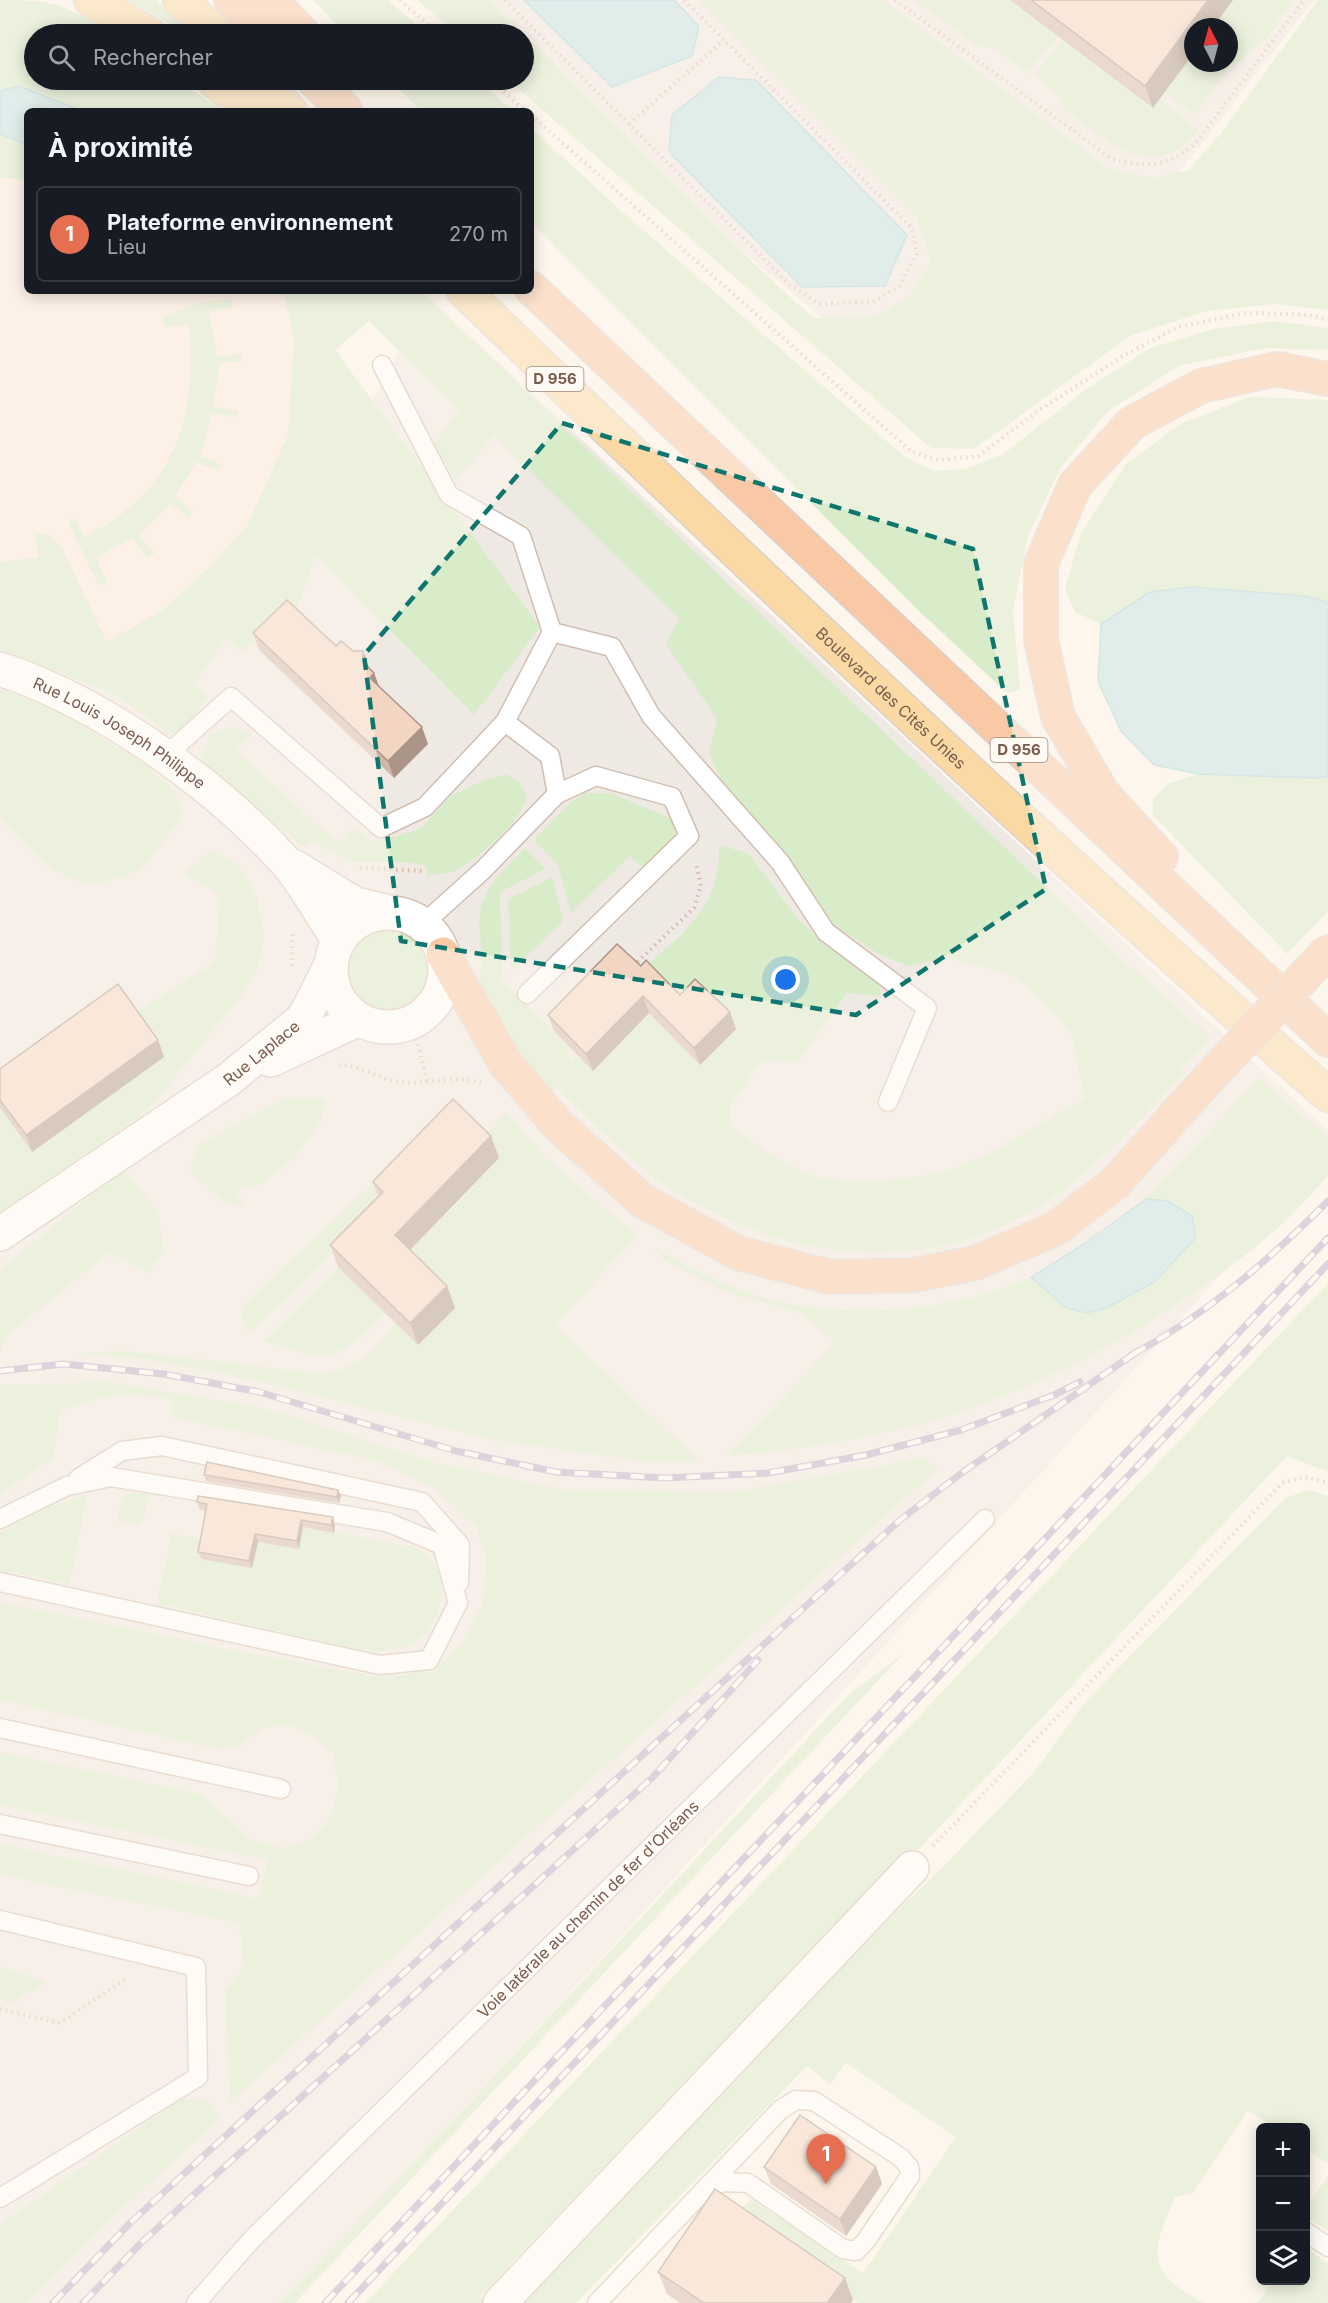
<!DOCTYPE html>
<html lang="fr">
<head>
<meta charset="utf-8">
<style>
	:root { --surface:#171b24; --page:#242831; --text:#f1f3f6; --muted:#9ea1a6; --line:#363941; --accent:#e76f51 }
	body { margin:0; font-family:Inter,sans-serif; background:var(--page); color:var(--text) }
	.controls { position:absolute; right:18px; bottom:18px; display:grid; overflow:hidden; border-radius:9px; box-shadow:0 3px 15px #0003 }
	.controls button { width:54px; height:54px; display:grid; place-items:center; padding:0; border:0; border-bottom:2px solid var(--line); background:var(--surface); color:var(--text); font:30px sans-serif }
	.compass { position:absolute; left:1184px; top:18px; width:54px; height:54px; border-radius:50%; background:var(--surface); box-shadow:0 3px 15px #0003; rotate:354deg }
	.you { position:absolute; left:786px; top:980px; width:21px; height:21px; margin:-15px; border:4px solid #fff; border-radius:50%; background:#1a73e8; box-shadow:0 0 0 9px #1a73e833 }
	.badge { display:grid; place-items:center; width:39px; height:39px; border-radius:50%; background:var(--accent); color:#fff; font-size:20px; font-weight:700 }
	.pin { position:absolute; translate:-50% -50px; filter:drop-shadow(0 2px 3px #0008) }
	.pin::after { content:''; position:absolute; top:32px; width:21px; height:18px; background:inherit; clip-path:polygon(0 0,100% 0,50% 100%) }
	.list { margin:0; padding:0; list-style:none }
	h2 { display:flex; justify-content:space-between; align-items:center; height:78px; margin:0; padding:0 24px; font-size:26px }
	h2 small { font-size:20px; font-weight:400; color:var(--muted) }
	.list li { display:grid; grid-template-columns:39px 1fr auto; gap:18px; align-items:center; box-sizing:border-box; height:96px; margin:0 12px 12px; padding:0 12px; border:2px solid var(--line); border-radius:9px }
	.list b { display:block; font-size:22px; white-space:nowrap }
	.list p { margin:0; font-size:20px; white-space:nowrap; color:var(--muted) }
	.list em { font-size:20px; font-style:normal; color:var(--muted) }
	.icon { flex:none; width:33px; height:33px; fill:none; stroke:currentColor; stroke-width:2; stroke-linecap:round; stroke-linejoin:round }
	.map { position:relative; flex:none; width:1328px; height:2303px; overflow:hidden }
	.search { position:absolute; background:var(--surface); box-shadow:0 3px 15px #0003; left:24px; top:24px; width:510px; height:66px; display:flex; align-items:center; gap:15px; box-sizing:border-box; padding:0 21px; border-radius:33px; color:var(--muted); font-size:22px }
	.panel { position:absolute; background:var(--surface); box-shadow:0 3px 15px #0003; left:24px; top:108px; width:510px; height:186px; border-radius:9px }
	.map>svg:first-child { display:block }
	.commercial { fill:#fde8e0 }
	.industrial { fill:#efe9e4; fill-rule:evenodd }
	.green { fill:#d8ecc9 }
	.water { fill:#bfe3e8; stroke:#a5d3da; stroke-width:1.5 }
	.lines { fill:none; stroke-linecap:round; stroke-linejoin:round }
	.service-casing { stroke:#d1beb0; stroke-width:21 }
	.minor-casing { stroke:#d1beb0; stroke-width:36 }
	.tertiary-casing { stroke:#d1beb0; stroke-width:36 }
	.secondary-casing { stroke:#d6c0b0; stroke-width:36 }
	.primary-casing { stroke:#dad1cd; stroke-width:36 }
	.trunk-casing { stroke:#dad1cd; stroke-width:36 }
	.path { stroke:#d9b8a5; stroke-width:4; stroke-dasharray:1.5 4.5; stroke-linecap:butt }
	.service { stroke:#fff; stroke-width:18 }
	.minor { stroke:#fff; stroke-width:33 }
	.tertiary { stroke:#fff; stroke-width:33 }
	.secondary { stroke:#fff; stroke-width:33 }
	.primary { stroke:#fbd9a5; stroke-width:33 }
	.trunk { stroke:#f9c8a4; stroke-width:33 }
	.rail-casing { stroke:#b9a8c9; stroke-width:7 }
	.rail { stroke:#fffaf3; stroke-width:4.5; stroke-dasharray:14; stroke-linecap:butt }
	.trunk-bridge-casing { stroke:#dad1cd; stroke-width:36; stroke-linecap:butt }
	.trunk-bridge { stroke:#f9c8a4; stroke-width:33 }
	.wall { fill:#d1b7a8 }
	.shaded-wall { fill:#aa9588 }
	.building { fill:#f3d5c3; stroke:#aa9588; stroke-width:1.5 }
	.marked { fill:none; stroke:#0f766e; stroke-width:4.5; stroke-dasharray:12 8; stroke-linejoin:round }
	.labels { text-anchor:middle; stroke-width:5; stroke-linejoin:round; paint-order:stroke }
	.shield { fill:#fffaf3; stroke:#a28b7f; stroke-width:1.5 }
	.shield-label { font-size:15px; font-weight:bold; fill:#7a5c4d }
	.street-label { font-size:16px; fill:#7a5c4d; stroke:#fffaf3 }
</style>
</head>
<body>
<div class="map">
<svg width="1328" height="2303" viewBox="0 0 1328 2303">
	<rect width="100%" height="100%" fill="#fdf6ec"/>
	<!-- commercial -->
	<path class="commercial" d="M0,60L34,80L27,111V291H307L278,570L206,665L0,626Z"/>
	<!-- industrial -->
	<g class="industrial">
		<path d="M438,0H1314L970,440L524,71V34ZM1193,27H1229V63H1193Z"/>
		<path d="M429,298L1328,1131V1156L608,1951L285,2303H0V626L206,665L278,570Z"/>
	</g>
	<!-- green -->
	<g class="green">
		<path d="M0,0C56,0 64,3 111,34H34V80H177L224,111H27V180L0,178Z"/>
		<path d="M127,0H156L191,34H188Z"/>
		<path d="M313,0H388L427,34H346Z"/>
		<path d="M417,0H491L746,256L813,318L870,319L908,297L931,262L917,217L699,0H883L1109,169L1154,178L1187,171L1220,134L1318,0H1328V310L1275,304L1207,311L1130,336L974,449L931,448L508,80H524V34H457Z"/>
		<path d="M914,0H1010L1059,37L1027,73L993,47H978Z"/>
		<path d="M1232,0H1293L1266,39L1227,71L1196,115L1164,92L1193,53V63H1229V27H1212Z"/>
		<path d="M1063,40L1153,107L1159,99L1199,130C1152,187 1110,141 1064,110L1062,100L1035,74Z"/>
		<path d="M390,80H478L513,111H421Z"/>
		<path d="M531,128L618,208L905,457L934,471L966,469L1002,455L1085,390L1150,348L1213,329L1273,321L1328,328V350L1265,348L1181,365L1108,411L1061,467L1028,536L1013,610L1020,690L1007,693L919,611L531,222Z"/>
		<path d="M283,291H421L1123,960L1211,1037L1181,1069L1185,1073C1134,1126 1075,1194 1006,1225C891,1277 759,1251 658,1180C623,1155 589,1118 557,1089L543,1092L512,1051L479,986L482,957L479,924L481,905L492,883L525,848L546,869L500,892L502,980L571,1049L566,1054L572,1061L577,1055L593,1071L662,999L686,1012L638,974C679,935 719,912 719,850L722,845L749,854L797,918L822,942L878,979L881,996L847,993L798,1062L761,1060L729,1109L733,1129C758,1145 783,1166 812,1175C848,1186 912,1181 948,1170C994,1156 1042,1121 1085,1099L1071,1031L1018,978L947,957L910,966L882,956L830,923L726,791L709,753L717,719L666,644L679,618L494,436L455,481L434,443L459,410L369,321L335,350L540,627L474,715L316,556L294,617L262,647L250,642L243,652L226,639L193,685L208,697L181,732L169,733L116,695L0,649V562L39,557L34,533L51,535L62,548L107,642L166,608L207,569L247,526L288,435L294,338Z"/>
		<path d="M227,299L232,300L234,307L209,311L217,356L242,354V361L220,363L213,406L239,411L237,417L212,414L200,456L221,464L218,471L196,462L175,497L193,511L188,517L170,504L139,535L155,553L148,558L132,538L96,557L106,581L105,586L98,584L68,522L75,518L84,537C173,493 198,419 189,325L164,327L163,316L203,302Z"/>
		<path d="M1250,397L1328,400V602L1304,596L1150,592L1101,624L1075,612L1065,589L1080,535L1125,465L1182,423Z"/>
		<path d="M0,689L57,711L144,764L174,791L180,802L181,819C168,834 157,852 143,866C134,874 120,878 109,881C60,892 30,848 0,817Z"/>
		<path d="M235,727L252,735L236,751L338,843L352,828L374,842L420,829L451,796L482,781L507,774C515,779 523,785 526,794C531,814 472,864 455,871C446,874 436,874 427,876V866L405,862H352L312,841L305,848L202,765C207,736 205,733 235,727Z"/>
		<path d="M1198,774L1319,778L1328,776V911L1287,954L1153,815V800L1167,784Z"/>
		<path d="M586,793H610L670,818L676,830L673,843L645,869L630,856L571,913L558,865L534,840L570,803Z"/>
		<path d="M211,850L240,866L257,898L264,936L258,968L242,995L148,1110L0,1214V1108L31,1152L164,1057L133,1014L215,962L220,895L184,874Z"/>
		<path d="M552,877L563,921L511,971L508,899Z"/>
		<circle cx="388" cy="965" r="48"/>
		<path d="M1258,1078L1328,1137V1176C1310,1195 1292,1217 1271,1234C1167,1322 1038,1394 906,1428C847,1442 787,1451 727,1456L835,1343L802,1313L728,1293L662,1259L655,1248C696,1271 743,1295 789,1304C864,1318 961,1309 1030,1277C1062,1263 1114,1227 1139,1203C1181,1165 1219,1120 1258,1078Z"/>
		<path d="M286,1098L325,1099L320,1122L295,1157L262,1183L237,1190L243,1207L227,1204L190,1173L198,1145Z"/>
		<path d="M451,1109L387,1197L292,1294L249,1332L241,1318L244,1305Z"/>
		<path d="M506,1112L546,1158L637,1235L555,1326L700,1461L649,1462L494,1440L256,1380L144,1359L75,1353L128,1351L316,1373C361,1369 368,1356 396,1323L394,1249L417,1243L499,1159L481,1141Z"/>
		<path d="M123,1169L158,1212L164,1250L149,1273L110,1252L7,1335L0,1353V1270Z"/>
		<path d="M338,1267L385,1313C332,1365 333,1362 264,1341Z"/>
		<path d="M1328,1283V1472L1287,1456L919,1849L905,1854L826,1933L481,2296L484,2300L481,2303H365Z"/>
		<path d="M111,1382L267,1409L436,1463L566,1490L732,1492L924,1458L938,1469L230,2102L225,1991L244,1966L239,1923L0,1875V1844L259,1899L267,1860L0,1805V1752L200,1794L250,1839L282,1848L308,1841L324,1826L334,1809L338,1782L333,1753L311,1734L289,1725L262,1728L239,1746L219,1749L0,1700V1602L242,1652L390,1679L439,1665L462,1644L483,1603L486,1555L476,1527L434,1488L374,1460L172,1417V1399L119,1393L60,1410L54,1458L0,1494V1385Z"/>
		<path d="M1309,1490L1328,1496V2164L1306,2149V2128L1274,2127L1248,2111L1193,2193L1175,2197C1151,2252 1145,2271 1203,2303H858L732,2217L751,2199L863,2273L956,2137L846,2063L830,2085L807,2066L576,2303H524L798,2005L942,1868L1034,1772L1085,1702L1285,1498Z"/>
		<path d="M125,1493L149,1494L141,1525L117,1520Z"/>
		<path d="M87,1494L70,1584L0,1570V1533L51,1506Z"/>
		<path d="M303,1527L415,1547C419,1550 427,1554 430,1558C452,1582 440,1630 412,1644C394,1653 375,1650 356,1649L157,1603L172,1533L204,1541L252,1568L258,1542L299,1548Z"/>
		<path d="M904,1653L295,2303H279L390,2188L848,1695Z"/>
		<path d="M0,1966L46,1982L12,2003L0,1999Z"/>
		<path d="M207,2099L219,2119L99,2230L27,2303H0V2224L180,2100Z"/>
		<path d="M1328,2175V2231L1306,2217V2209Z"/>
		<path d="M1306,2248L1328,2263V2303H1254L1260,2300L1273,2281L1306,2280Z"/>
	</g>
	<!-- water -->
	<g class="water">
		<path d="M524,0H674L699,26L692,56L612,87Z"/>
		<path d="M719,77L756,80L907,235L885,286L802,287L669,152L672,115Z"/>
		<path d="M18,86L83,111H27V145L0,134V91Z"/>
		<path d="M1192,587L1304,596L1328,602V776L1319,778L1198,774L1154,765L1121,731L1098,681L1101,624L1150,592Z"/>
		<path d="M1146,1199L1168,1201L1192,1216L1196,1237L1156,1281L1107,1308L1086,1313L1065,1307L1031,1277L1078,1248Z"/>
	</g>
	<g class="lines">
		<!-- service casing -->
		<g class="service-casing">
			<g id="service">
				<path d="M552,632L612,647L651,716L780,862L826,932L927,1008L888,1102"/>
				<path d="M164,757L231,697L381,828L425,807L505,722L552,632L521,536L449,495L382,365"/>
				<path d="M423,924L483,870L557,794L550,756L505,722"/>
				<path d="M527,994L689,836L672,797L596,776L557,794"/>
				<path d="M79,1478L122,1451L162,1446L422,1502L460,1545L459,1583"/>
				<path d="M0,1519L67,1486L111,1477L387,1522L442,1545L458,1603L429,1660L380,1665L0,1582"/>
				<path d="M0,1728L281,1789"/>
				<path d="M0,1824L249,1876"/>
				<path d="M0,1920L196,1967L198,2077L0,2198"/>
				<path d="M1306,2232L1328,2247"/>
				<path id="s1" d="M196,2303L253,2238L985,1519"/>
				<path d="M597,2303L780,2110L796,2100L814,2101L900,2157L909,2167L910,2176L865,2242L856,2251L843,2249L748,2183L723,2182L706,2188"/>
			</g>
		</g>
		<!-- minor casing -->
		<g class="minor-casing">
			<path id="minor" d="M500,2303L912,1868"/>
		</g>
		<!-- tertiary casing -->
		<g class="tertiary-casing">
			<g id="tertiary">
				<path d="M271,1060L359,1019"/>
				<path id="s2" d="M0,1234L228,1080L304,1018L330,966"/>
			</g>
		</g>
		<!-- secondary casing -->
		<g class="secondary-casing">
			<g id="secondary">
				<path id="s3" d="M0,669C100,702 213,782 284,860C305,883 320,914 338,939"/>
				<path d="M295,867L355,904L389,912"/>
				<circle cx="388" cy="970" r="57"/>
			</g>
		</g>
		<!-- primary casing -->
		<g class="primary-casing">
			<g id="primary">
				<path d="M91,0L149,34"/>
				<path d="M180,0L216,34"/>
				<path d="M213,80L254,111"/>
				<path d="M262,80L290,111"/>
				<path id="s4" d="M464,291C747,564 1032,836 1328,1095"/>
			</g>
		</g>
		<!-- trunk casing -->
		<g class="trunk-casing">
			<g id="trunk">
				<path d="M231,0L267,34"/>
				<path d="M271,0L303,34"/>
				<path d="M314,80L346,111"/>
				<path d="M531,288L1328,1040"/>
				<path d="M1161,857L1103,794L1058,717L1041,640V564L1075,485L1132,423L1201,386L1277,369L1328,379"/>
				<path d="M443,954L506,1064L559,1126L643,1201L738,1253L830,1277L914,1275L975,1263L1055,1229L1115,1183L1209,1078"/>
			</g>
		</g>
		<!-- path -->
		<g class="path">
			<path d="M400,0L439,34"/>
			<path d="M505,0L790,285L819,304L873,302L899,286L917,254L912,228L684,0"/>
			<path d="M895,0L1112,159C1148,168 1163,168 1194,145L1304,0"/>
			<path d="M490,80L526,111"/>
			<path d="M531,115L912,452L939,460L978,456L1041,409L1123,356L1178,327L1246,313L1308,315L1328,319"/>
			<path d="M629,124L724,40"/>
			<path d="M360,868L423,871"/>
			<path d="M292,966L293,931"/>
			<path d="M633,966L694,908L701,886L696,863"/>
			<path d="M407,1023L418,1043L427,1082"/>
			<path d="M339,1065C358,1064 378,1078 397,1082C425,1086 454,1074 481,1083"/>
			<path d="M933,1846L1282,1483L1304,1477L1328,1483"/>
			<path d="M0,2009L60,2023L128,1977"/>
		</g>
		<!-- service -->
		<use href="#service" class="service"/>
		<!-- minor -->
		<use href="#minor" class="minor"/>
		<!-- tertiary -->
		<use href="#tertiary" class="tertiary"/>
		<!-- secondary -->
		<use href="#secondary" class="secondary"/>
		<!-- primary -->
		<use href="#primary" class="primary"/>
		<!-- trunk -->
		<use href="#trunk" class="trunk"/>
		<!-- rail casing -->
		<g class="rail-casing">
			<g id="rail">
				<path d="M1133,1354C1206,1315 1270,1259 1328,1201"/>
				<path d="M0,1371L63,1364L164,1374L259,1392L456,1451L556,1472L665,1478L768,1473L866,1455L961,1430L1054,1395L1080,1382"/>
				<path d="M53,2303L130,2223L900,1520L963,1472L1138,1351"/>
				<path d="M83,2303L141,2243L652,1778L758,1660"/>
				<path d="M325,2303L1328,1238"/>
				<path d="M348,2303L1328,1264"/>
			</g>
		</g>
		<!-- rail -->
		<use href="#rail" class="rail"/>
		<!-- trunk-bridge casing -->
		<g class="trunk-bridge-casing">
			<path id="trunk-bridge" d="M1209,1078L1328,951"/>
		</g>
		<!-- trunk-bridge -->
		<use href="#trunk-bridge" class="trunk-bridge"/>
	</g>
	<!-- wall -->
	<g class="wall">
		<path d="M1010,0H1233L1213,27H1193L1153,108Z"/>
		<path d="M253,633L336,646L369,668L374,673L379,687L428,744L394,778L259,650Z"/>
		<path d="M641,966L680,995L730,1012L736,1029L700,1065L649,1013L593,1071L554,1031L548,1015Z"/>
		<path d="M158,1040L164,1057L32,1152L0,1108V1069Z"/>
		<path d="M491,1136L499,1158L410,1250L447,1286L455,1308L418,1345L338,1267L330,1245L378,1196L373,1182Z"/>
		<path d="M204,1475L341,1496L339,1503L206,1481Z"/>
		<path d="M197,1502L335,1525L334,1533L303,1527L299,1549L258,1542L252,1568L201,1559L198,1552L206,1511L200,1510Z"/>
		<path d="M764,2167H876L882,2184L846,2236L771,2184Z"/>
		<path d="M658,2272L845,2278L853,2300L851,2303H680L667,2294Z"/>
	</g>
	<!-- shaded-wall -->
	<g class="shaded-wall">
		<path d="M1208,0H1233L1213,27H1193V54L1153,108L1145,86Z"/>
		<path d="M363,651L369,668L363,662Z"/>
		<path d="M374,673L380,689L370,678Z"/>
		<path d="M422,727L428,744L394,778L388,761Z"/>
		<path d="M643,996L649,1013L593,1071L586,1054Z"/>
		<path d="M730,1012L736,1029L700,1065L694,1048Z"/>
		<path d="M158,1040L164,1057L32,1152L26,1135Z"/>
		<path d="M491,1136L499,1158L403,1257L395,1235Z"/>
		<path d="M447,1286L455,1308L418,1345L410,1323Z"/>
		<path d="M338,1490L341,1496L339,1503L337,1497Z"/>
		<path d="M333,1517L335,1525L334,1533L331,1525Z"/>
		<path d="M301,1520L303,1527L299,1549L297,1541Z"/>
		<path d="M255,1534L258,1542L252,1568L249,1561Z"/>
		<path d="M876,2167L882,2184L846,2236L840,2219Z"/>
		<path d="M845,2278L853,2300L851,2303H827Z"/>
	</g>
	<!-- building -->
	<g class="building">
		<path d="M1031,0H1208L1145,86Z"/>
		<path d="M287,600L336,646L341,641L353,651H363V662L374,673L370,678L422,727L388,761L253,633Z"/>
		<path d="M617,944L641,966L646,960L680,995L695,979L730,1012L694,1048L643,996L586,1054L548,1015Z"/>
		<path d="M118,984L158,1040L26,1135L0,1100V1069Z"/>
		<path d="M453,1099L491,1136L395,1235L447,1286L410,1323L330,1245L383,1192L373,1182L379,1175Z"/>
		<path d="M207,1462L338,1490L337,1497L204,1475Z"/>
		<path d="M198,1496L333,1517L331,1525L301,1520L297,1541L255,1534L249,1561L198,1552L207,1504L197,1502Z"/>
		<path d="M800,2115L876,2167L840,2219L764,2167Z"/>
		<path d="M715,2189L845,2278L827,2303H704L658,2272Z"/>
	</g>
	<!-- marked area -->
	<path d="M0 0H1328V2303H0ZM562,423L973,549L1046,889L856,1015L401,941L364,655Z" fill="#fdf6ec" fill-opacity=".55" fill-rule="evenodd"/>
	<path class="marked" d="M562,423L973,549L1046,889L856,1015L401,941L364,655Z"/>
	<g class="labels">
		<!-- shield labels -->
		<g class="shield">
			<rect x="526.5" y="367" width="57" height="24" rx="4.5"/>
			<rect x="990.5" y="738" width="57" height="24" rx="4.5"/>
		</g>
		<g class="shield-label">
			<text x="555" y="384">D 956</text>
			<text x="1019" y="755">D 956</text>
		</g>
		<!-- street labels -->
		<g class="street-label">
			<text dy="6" stroke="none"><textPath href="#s4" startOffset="590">Boulevard des Cités Unies</textPath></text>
			<text dy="6" stroke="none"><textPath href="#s3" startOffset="136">Rue Louis Joseph Philippe</textPath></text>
			<text dy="6" stroke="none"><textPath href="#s2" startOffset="318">Rue Laplace</textPath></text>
			<text dy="6" stroke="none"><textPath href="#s1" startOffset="556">Voie latérale au chemin de fer d'Orléans</textPath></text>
		</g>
	</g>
</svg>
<div class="controls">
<button>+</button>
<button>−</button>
<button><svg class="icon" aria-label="layers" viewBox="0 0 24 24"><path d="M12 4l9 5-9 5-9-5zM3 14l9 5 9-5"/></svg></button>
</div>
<svg class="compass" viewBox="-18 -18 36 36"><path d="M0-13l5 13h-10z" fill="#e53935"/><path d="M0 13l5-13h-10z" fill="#9ea1a6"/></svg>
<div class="you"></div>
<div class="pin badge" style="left:826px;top:2184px">1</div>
<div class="search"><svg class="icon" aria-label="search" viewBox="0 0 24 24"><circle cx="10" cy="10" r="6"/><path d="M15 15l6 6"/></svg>Rechercher</div>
<section class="panel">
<h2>À proximité<small></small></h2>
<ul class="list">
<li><span class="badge">1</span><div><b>Plateforme environnement</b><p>Lieu</p></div><em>270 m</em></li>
</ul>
</section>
</div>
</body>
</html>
